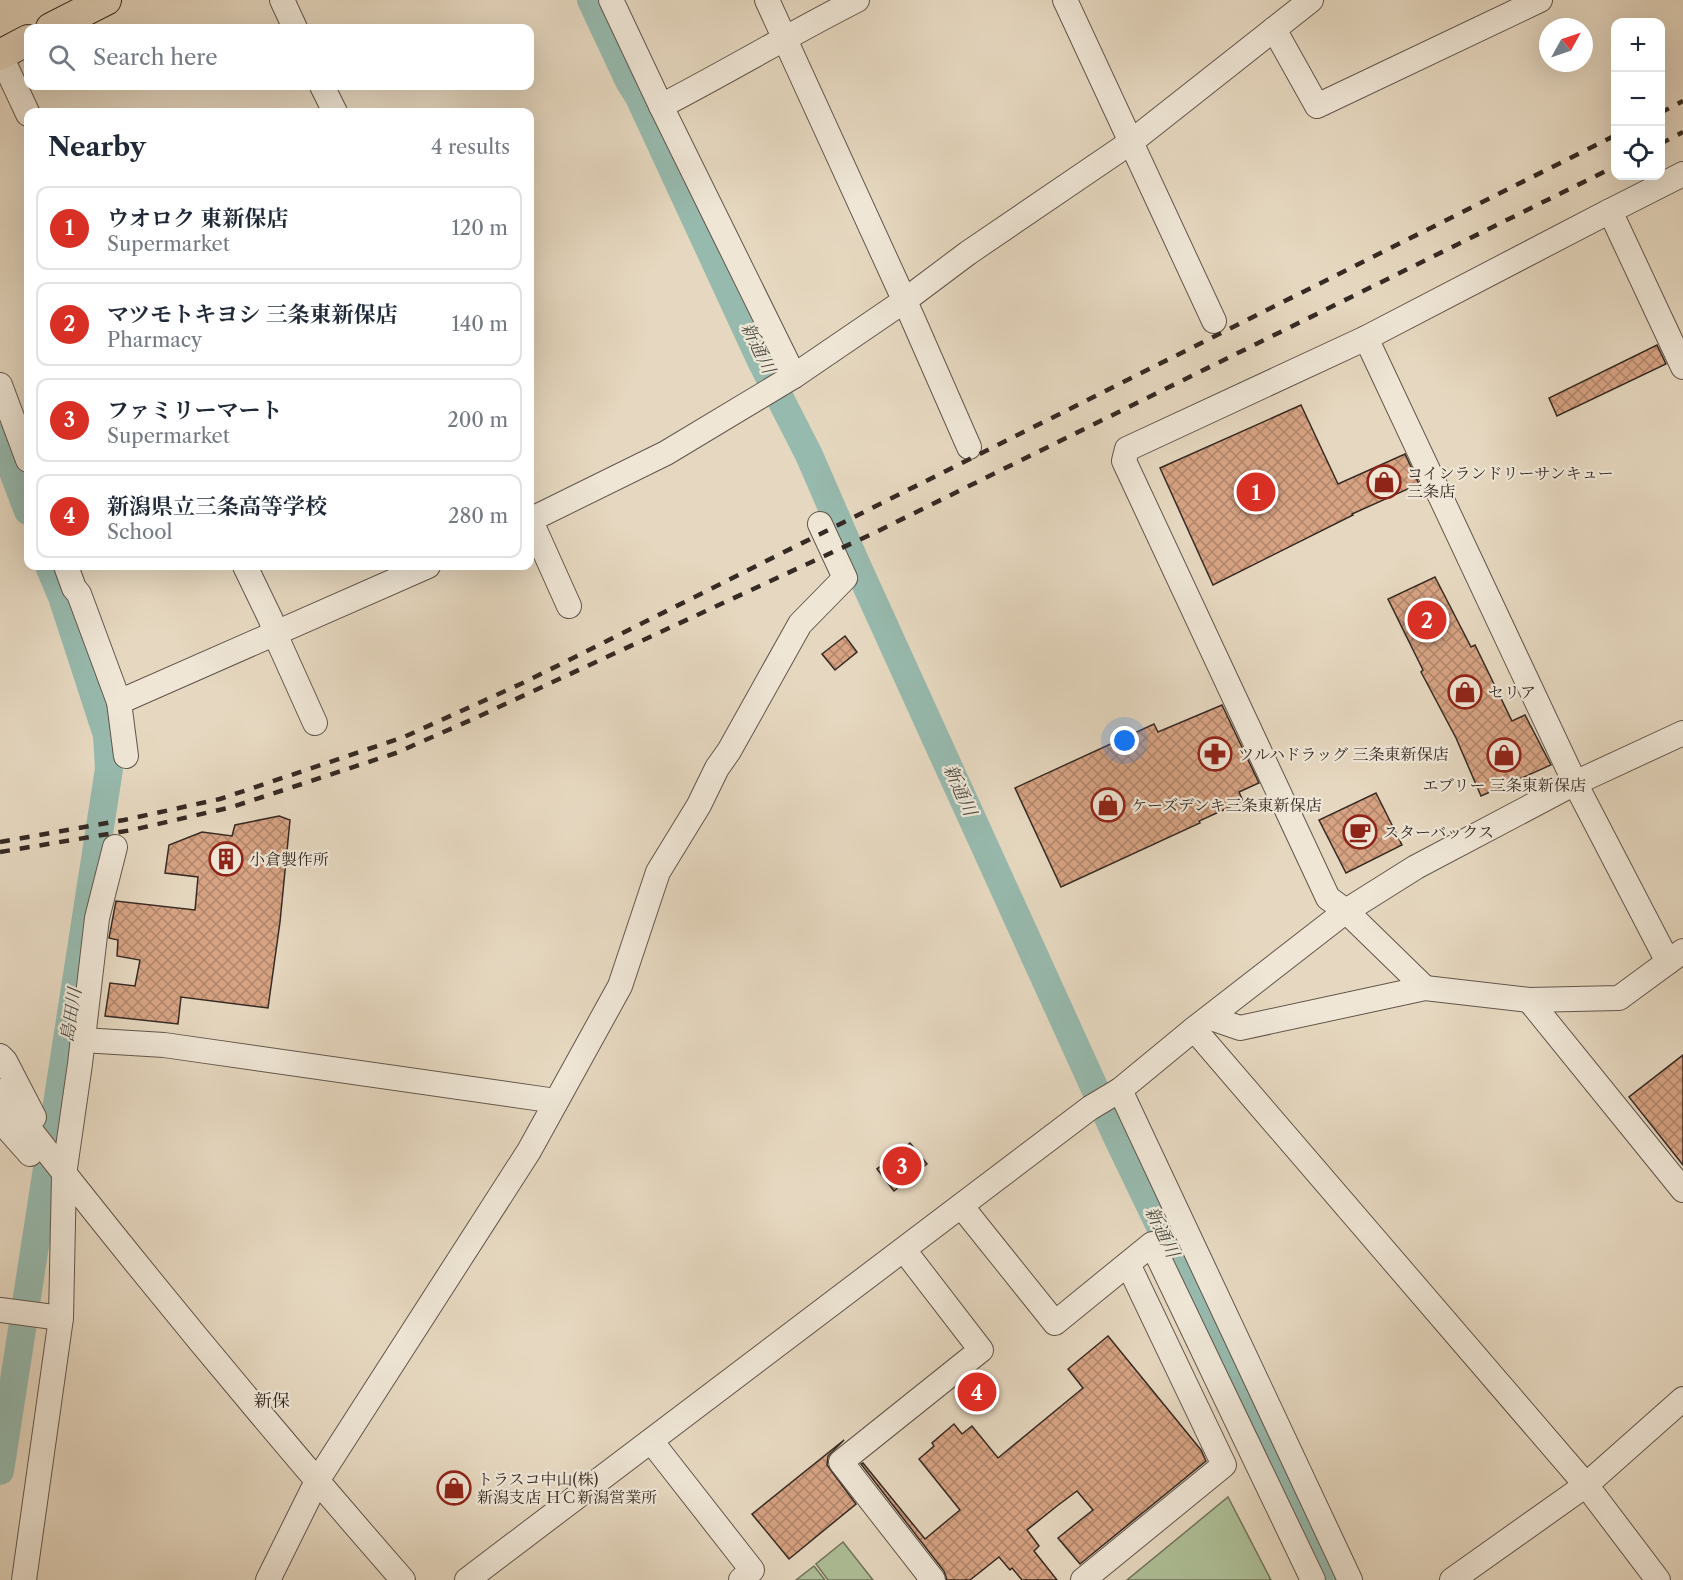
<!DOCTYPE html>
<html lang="en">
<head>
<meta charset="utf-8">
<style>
	:root { --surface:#fff; --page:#f6f6f7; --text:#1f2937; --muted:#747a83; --line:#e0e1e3; --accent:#d93025 }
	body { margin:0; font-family:"Libre Caslon Text","Noto Serif JP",serif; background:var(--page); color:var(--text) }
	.controls { position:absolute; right:18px; top:18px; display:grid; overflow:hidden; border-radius:12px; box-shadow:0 6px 24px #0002 }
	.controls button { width:54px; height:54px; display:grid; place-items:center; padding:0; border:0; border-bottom:2px solid var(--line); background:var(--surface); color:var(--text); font:30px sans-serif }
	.compass { position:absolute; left:1539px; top:18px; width:54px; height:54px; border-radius:50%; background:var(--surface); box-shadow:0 6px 24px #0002; rotate:50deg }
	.you { position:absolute; left:1125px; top:741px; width:21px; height:21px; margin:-15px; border:4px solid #fff; border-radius:50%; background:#1a73e8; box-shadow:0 0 0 9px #1a73e833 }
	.badge { display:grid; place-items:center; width:39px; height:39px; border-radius:50%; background:var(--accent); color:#fff; font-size:20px; font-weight:700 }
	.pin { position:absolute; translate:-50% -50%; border:3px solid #fff; box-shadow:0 2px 6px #0006 }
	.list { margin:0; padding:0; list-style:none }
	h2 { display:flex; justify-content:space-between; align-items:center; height:78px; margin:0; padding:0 24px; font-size:26px }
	h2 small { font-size:20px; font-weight:400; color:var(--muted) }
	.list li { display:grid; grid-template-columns:39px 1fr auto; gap:18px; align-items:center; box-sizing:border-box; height:84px; margin:0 12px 12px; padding:0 12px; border:2px solid var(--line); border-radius:12px }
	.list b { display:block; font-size:22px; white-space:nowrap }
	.list p { margin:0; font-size:20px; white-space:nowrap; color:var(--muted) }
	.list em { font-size:20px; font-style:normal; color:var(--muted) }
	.icon { flex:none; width:33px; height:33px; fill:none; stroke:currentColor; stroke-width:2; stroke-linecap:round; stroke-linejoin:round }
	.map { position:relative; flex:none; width:1683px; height:1580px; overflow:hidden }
	.search { position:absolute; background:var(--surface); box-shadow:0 6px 24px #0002; left:24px; top:24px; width:510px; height:66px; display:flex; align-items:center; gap:15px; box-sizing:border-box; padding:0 21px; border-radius:12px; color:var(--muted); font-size:22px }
	.panel { position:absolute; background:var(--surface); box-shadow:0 6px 24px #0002; left:24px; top:108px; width:510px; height:462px; border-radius:12px }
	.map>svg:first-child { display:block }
	.garden { fill:#aec098; stroke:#72755e; stroke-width:1.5 }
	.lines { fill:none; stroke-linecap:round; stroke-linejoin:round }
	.river { stroke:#97baae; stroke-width:28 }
	.building { fill:url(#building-cross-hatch); stroke:#362a24; stroke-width:1.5 }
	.minor-casing { stroke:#62564b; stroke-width:26 }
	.major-casing { stroke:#362a24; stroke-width:32 }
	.minor { stroke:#efe6d6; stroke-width:24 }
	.major { stroke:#e6d8c0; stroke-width:30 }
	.rail { stroke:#362a24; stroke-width:4.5; stroke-dasharray:10 10; stroke-linecap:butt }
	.labels { text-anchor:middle; stroke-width:4.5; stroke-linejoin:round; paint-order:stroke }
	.poi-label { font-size:16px; fill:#362a24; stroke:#efe6d6; text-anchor:start }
	.water-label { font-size:18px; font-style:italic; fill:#4e4e46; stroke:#efe6d6 }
	.neighbourhood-label { font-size:18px; fill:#362a24; stroke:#efe6d6 }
</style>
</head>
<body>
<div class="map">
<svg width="1683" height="1580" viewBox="0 0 1683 1580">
	<defs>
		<pattern id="building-cross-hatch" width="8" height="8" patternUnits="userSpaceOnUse" patternTransform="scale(1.5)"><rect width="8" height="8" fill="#d7a383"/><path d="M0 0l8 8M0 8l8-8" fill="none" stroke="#af856b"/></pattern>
	</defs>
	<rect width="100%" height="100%" fill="#e6d8c0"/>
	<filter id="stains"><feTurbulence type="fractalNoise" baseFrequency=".00333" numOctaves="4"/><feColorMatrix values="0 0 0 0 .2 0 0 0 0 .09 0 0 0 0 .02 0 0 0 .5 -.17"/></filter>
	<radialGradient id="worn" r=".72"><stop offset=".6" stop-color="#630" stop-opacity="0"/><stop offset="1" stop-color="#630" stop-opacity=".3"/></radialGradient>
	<!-- garden -->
	<g class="garden">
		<path d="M1228,1497L1271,1580H1127Z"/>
		<path d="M843,1542L873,1580H828L816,1564Z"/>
		<path d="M814,1566L825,1580H796Z"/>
	</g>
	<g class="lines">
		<!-- river -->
		<g class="river">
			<path d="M591,0L629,81L639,97L762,363L809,455L855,561L1116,1135L1330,1580"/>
			<path d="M0,438L28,511"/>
			<path d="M0,1471L109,769L107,735L62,597L49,566"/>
		</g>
	</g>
	<!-- building -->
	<g class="building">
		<path d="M1657,345L1666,364L1557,416L1549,398Z"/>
		<path d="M1301,405L1338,484L1405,454L1419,484L1352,514L1353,515L1213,585L1160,468Z"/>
		<path d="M1435,577L1471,647L1475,645L1512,721L1525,715L1551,765L1481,796L1456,738L1421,672L1423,670L1388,599Z"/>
		<path d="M845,636L857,652L835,670L822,654Z"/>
		<path d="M1222,705L1259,783L1239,792L1243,801L1199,821L1200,823L1061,887L1015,788L1154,724L1158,732Z"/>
		<path d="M1376,793L1402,845L1346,873L1319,820Z"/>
		<path d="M279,816L290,820L280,922L268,1008L181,997L178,1024L105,1016L110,983L135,986L140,960L117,956L118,940L109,938L116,901L195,910L198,877L165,873L169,845L202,832L232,836L235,825Z"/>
		<path d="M1683,1055V1165L1629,1097Z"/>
		<path d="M910,1143L927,1164L894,1191L877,1169Z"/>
		<path d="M1108,1336L1201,1450L1206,1461L1080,1564L1058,1538L1093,1510L1077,1491L1057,1506L1027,1530L1039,1546L1034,1551L1057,1580H1022L1012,1568L1010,1570L999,1557L970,1580H947L944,1571L861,1464L863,1463L925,1539L960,1510L919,1459L934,1446L932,1443L954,1424L962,1434L972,1426L998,1458L1083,1388L1068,1369Z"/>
		<path d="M844,1440L828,1456L827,1465L856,1504L789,1559L752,1514Z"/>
	</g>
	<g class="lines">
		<!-- minor casing -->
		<g class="minor-casing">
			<g id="minor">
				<path d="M282,0L295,28"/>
				<path d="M611,0L661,106L794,376"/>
				<path d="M767,0L912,317L969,447"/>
				<path d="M1065,0L1214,321"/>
				<path d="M1274,29L1317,106L1540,0"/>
				<path d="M0,54L28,114"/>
				<path d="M322,86L335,112"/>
				<path d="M661,106C727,72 790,34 857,0"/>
				<path d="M1610,211L1683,174"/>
				<path d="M1366,338L1575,783L1668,962"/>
				<path d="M0,385L28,460"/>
				<path d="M530,519L569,606"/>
				<path d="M530,520L666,453L794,376L904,301L968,253L1131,142L1311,0"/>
				<path d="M66,566L74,588L79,594L119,702L126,756"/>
				<path d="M245,566L271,620L275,634L315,723"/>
				<path d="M119,702L428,566"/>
				<path d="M1425,988L1346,911L1328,898L1124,461L1127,449L1366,338L1610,211L1683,367"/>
				<path d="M1529,1000L1683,1190"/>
				<path d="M1211,1018L1240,1028L1425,988L1529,1000L1619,998L1683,951"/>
				<path d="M1194,1029L1586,1485L1658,1580"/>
				<path d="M82,1040L164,1045L556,1101"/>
				<path d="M0,1056L5,1061L34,1117"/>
				<path d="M1120,1090L1350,1580"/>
				<path d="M0,1091C129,1258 264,1421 403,1580"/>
				<path d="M0,1120L30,1154"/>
				<path d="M962,1207L1055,1323L1152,1244L1313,1580"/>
				<path d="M904,1250L981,1350L841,1462L933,1580"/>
				<path d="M0,1310L61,1318"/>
				<path d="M651,1441L752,1570L741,1580"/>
				<path d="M24,1580L61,1318L64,1175L80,1064L97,918L115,847"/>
				<path d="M268,1580L317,1481L529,1151L620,986L658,872L699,805L717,768L729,751L800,624L845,578L820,524"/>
				<path d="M467,1580L1090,1108L1120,1090L1194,1029L1346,911L1416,867L1575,783L1683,733"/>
				<path d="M1083,1580L1224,1465L1128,1264"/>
				<path d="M1452,1580L1586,1485L1683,1399"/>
			</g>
		</g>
		<!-- major casing -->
		<g class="major-casing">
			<g id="major">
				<path d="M51,28L106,0"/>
				<path d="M0,55L28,40"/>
			</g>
		</g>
		<!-- minor -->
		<use href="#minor" class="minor"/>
		<!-- major -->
		<use href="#major" class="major"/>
		<!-- rail -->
		<g class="rail">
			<path d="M1660,113L1683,101"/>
			<path d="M1660,144L1683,132"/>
			<path d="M0,842L124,820L220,799L404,737L525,682L1616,135"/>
			<path d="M0,852L132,830L232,807L396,753L473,719L874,533L1616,166"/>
		</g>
	</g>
	<!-- icons -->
	<defs>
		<g id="shop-ring" transform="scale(1.725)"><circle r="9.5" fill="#efe6d6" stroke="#8f2418" stroke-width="1.5"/><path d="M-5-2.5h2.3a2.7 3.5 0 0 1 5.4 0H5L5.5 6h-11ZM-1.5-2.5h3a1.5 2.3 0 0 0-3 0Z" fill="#8f2418"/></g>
		<g id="pharmacy-ring" transform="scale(1.725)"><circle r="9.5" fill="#efe6d6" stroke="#8f2418" stroke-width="1.5"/><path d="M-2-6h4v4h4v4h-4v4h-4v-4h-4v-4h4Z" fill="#8f2418"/></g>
		<g id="cafe-ring" transform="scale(1.725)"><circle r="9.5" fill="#efe6d6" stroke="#8f2418" stroke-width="1.5"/><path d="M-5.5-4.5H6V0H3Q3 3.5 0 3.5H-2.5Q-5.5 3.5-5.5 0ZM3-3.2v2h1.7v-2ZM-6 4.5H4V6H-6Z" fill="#8f2418"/></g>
		<g id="building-ring" transform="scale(1.725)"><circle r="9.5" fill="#efe6d6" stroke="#8f2418" stroke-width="1.5"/><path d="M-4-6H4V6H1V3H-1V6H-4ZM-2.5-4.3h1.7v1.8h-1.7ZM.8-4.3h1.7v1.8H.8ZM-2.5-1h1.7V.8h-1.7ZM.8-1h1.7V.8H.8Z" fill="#8f2418"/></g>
	</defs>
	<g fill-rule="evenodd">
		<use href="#shop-ring" x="1384" y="482"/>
		<use href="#shop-ring" x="1465" y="692"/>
		<use href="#pharmacy-ring" x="1215" y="754"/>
		<use href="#shop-ring" x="1504" y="755"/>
		<use href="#shop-ring" x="1108" y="805"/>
		<use href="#cafe-ring" x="1360" y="832"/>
		<use href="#building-ring" x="226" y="859"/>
		<use href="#shop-ring" x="454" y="1488"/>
	</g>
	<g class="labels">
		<!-- poi labels -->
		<g class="poi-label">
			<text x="1407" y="479">コインランドリーサンキュー<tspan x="1407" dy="18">三条店</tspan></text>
			<text x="1488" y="698">セリア</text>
			<text x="1238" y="760">ツルハドラッグ 三条東新保店</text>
			<text x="1504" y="791" text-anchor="middle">エブリー 三条東新保店</text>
			<text x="1131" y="811">ケーズデンキ三条東新保店</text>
			<text x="1383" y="838">スターバックス</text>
			<text x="249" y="865">小倉製作所</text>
			<text x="477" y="1485">トラスコ中山(株)<tspan x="477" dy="18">新潟支店 ＨＣ新潟営業所</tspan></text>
		</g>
		<!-- water labels -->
		<g class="water-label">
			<text transform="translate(758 348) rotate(64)" y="6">新通川</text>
			<text transform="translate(960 790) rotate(66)" y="6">新通川</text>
			<text transform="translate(71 1015) rotate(-81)" y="6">島田川</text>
			<text transform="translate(1162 1232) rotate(64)" y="6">新通川</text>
		</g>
		<!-- neighbourhood labels -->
		<g class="neighbourhood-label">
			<text x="272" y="1407">新保</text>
		</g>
	</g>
	<rect width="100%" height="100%" filter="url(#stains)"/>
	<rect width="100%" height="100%" fill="url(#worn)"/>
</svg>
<div class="controls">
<button>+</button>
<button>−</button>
<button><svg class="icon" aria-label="locate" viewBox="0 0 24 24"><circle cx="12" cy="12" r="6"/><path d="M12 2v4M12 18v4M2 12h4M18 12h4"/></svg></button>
</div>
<svg class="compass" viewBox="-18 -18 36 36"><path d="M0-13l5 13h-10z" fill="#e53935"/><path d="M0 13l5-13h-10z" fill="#747a83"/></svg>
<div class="you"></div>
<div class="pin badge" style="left:1256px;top:492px">1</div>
<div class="pin badge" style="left:1427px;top:620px">2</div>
<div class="pin badge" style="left:902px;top:1166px">3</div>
<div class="pin badge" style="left:977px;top:1392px">4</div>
<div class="search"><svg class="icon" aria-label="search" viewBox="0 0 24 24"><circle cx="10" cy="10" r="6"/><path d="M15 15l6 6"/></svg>Search here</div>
<section class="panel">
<h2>Nearby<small>4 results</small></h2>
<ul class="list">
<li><span class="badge">1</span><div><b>ウオロク 東新保店</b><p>Supermarket</p></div><em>120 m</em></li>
<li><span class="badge">2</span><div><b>マツモトキヨシ 三条東新保店</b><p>Pharmacy</p></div><em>140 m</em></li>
<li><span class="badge">3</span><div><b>ファミリーマート</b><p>Supermarket</p></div><em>200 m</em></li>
<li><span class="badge">4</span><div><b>新潟県立三条高等学校</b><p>School</p></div><em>280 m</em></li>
</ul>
</section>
</div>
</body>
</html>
